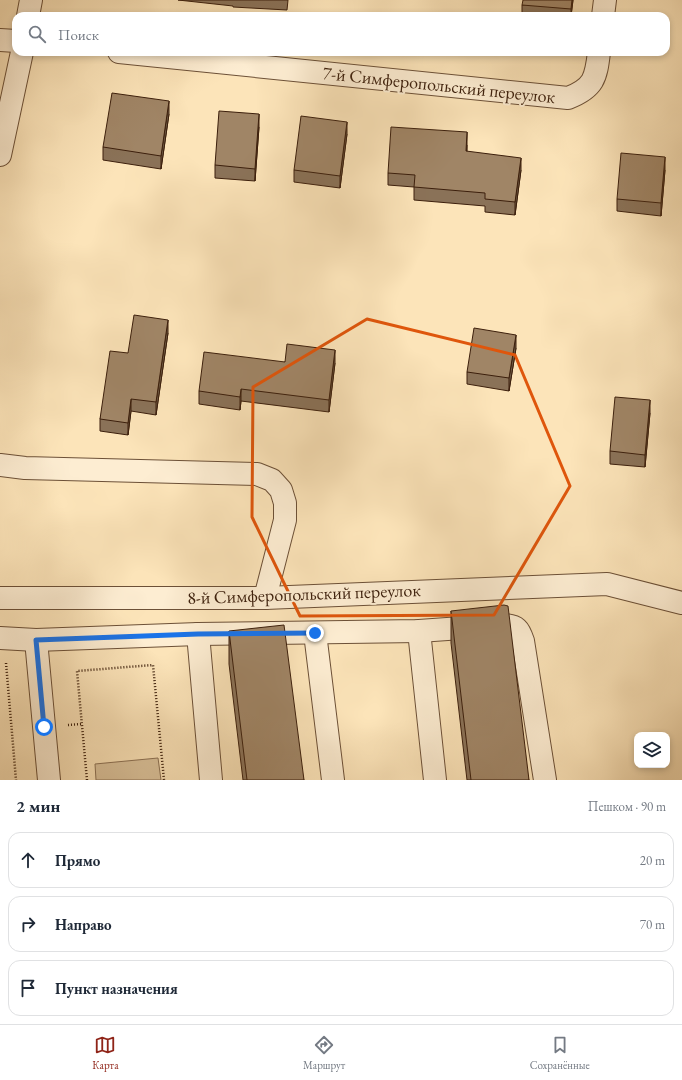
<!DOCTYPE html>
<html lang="ru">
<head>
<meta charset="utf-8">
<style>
	:root { --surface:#fff; --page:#f6f6f7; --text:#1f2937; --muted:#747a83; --line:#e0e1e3; --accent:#8f2418 }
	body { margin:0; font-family:"EB Garamond",serif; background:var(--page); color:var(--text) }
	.controls { position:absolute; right:12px; bottom:12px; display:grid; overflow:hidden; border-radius:8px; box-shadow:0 2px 6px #0003 }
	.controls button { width:36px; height:36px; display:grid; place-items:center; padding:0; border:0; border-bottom:1px solid var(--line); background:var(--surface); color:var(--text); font:20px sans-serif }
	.stop { position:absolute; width:12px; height:12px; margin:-9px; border:3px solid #1a73e8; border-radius:50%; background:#fff }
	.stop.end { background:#1a73e8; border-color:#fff; box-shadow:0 1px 4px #0008 }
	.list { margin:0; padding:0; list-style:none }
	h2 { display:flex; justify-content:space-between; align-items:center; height:52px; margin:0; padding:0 16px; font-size:17px }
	h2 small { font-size:13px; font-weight:400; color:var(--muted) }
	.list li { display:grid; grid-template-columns:26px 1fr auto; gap:12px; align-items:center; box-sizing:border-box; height:56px; margin:0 8px 8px; padding:0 8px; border:1px solid var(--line); border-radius:12px }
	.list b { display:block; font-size:15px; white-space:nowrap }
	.list em { font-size:13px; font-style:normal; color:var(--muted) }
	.icon { flex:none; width:22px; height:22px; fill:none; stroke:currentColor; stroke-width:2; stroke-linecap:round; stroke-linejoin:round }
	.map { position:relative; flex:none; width:682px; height:780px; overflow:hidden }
	.search { position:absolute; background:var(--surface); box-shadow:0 2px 6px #0003; left:12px; right:12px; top:12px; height:44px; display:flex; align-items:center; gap:10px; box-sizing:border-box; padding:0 14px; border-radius:12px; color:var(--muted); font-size:15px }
	.sheet { height:244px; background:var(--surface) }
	nav { display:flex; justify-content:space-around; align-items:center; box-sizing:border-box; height:56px; border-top:1px solid var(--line); background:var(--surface); font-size:11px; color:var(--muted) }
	nav a { display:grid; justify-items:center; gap:2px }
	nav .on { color:var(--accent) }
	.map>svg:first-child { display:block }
	.green { fill:#dbc39c; stroke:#8c7154 }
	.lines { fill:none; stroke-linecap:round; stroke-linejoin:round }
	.minor-casing { stroke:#6c5037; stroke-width:24 }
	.path { stroke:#3c1f0c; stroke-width:2.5; stroke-dasharray:1 2; stroke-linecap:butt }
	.minor { stroke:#fdedd2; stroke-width:22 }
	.wall { fill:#8a7258; stroke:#3c1f0c }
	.shaded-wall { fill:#705d47; stroke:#3c1f0c }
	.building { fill:#a08566; stroke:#3c1f0c }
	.route { stroke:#1a73e8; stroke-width:5 }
	.marked { fill:none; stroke:#df560c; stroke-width:3; stroke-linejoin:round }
	.labels { text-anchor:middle; stroke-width:4; stroke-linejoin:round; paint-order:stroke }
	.street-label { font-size:18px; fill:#3c1f0c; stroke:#fdedd2 }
</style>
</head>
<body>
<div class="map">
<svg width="682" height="780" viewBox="0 0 682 780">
	<rect width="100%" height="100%" fill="#fce4b9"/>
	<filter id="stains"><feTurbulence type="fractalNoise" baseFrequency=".005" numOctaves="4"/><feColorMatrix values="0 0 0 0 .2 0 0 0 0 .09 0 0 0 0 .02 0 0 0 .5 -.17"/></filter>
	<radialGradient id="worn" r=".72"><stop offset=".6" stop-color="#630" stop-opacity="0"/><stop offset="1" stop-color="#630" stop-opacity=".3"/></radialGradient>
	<!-- green -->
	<path class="green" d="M158,758L161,780H96L95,764Z"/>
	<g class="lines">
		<!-- minor casing -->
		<g class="minor-casing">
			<g id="minor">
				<path d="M28,16L31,0"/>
				<path d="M603,16L605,0"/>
				<path d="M0,40L16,41"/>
				<path d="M119,52L568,98C594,88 596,78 599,52"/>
				<path d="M0,155L22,52"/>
				<path d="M0,465L25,468L257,474L272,480L281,490L285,503V520L265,598"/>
				<path d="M0,598H265L607,584L682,603"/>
				<path d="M419,631L435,780"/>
				<path d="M315,633L333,780"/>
				<path d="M198,634L211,780"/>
				<path d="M0,638L36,640L198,634L419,631L504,625C517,626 519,629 523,641L545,780"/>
				<path d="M36,640L49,780"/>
			</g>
		</g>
		<!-- path -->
		<g class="path">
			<path d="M6,663L16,780"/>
			<path d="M68,725L82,724"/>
			<path d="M87,780L77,671L153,665L164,780"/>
		</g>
		<!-- minor -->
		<use href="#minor" class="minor"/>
	</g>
	<!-- wall -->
	<g class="wall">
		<path d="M178,0H288L287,10L233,7V6Z"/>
		<path d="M573,0L571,16H522V5Z"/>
		<path d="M169,114L161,169L103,160V147Z"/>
		<path d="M259,127L255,181L215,178V165Z"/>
		<path d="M347,134L340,188L294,182V170Z"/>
		<path d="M467,145V152L521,170L515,215L485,212V206L414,200V187L388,185V173Z"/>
		<path d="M665,170L661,216L617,211V199Z"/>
		<path d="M168,333L156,415L131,411L128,435L100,431V419L128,353Z"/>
		<path d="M516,348L509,391L467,384V372Z"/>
		<path d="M285,362L335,363L329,412L241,401L240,410L199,404V391Z"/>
		<path d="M650,413L645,467L610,464V451Z"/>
		<path d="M451,611L529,780H467L451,643Z"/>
		<path d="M229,631L304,780H243L229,664Z"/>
	</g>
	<!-- shaded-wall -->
	<g class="shaded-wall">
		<path d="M572,0H573L571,16V9Z"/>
		<path d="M169,101V114L161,169V156Z"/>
		<path d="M259,114V127L255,181V169Z"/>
		<path d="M347,122V134L340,188V176Z"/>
		<path d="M467,132V145L466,164V151Z"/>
		<path d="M665,157V170L661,216V203Z"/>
		<path d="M521,158V170L515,215V202Z"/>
		<path d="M168,320V333L156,415V402Z"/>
		<path d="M516,335V348L509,391V378Z"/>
		<path d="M335,350V363L329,412V400Z"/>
		<path d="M241,389V401L240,410V397Z"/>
		<path d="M131,399V411L128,435V423Z"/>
		<path d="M650,400V413L645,467V455Z"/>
	</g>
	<!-- building -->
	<g class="building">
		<path d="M523,0H572L571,9L522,5Z"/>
		<path d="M112,93L169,101L161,156L103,147Z"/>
		<path d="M219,111L259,114L255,169L215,165Z"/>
		<path d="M301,116L347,122L340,176L294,170Z"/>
		<path d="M391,127L467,132L466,151L521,158L515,202L485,199V193L414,187L415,175L388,173Z"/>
		<path d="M621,153L665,157L661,203L617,199Z"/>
		<path d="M134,315L168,320L156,402L131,399L128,423L100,419L110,351L128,353Z"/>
		<path d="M474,328L516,335L509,378L467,372Z"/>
		<path d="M287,344L335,350L329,400L241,389L240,397L199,391L204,352L285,362Z"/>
		<path d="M615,397L650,400L645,455L610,451Z"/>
		<path d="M504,605L508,606L529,780H471L451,611Z"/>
		<path d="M284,625L304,780H247L229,631Z"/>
	</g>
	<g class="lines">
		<!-- route -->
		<path class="route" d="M44,727L36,640L198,634L315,633"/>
	</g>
	<!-- marked area -->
	<path class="marked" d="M367,319L515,355L570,486L494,615L300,616L252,517L253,387Z"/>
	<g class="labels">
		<!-- street labels -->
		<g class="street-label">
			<text transform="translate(439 85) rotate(6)" y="6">7-й Симферопольский переулок</text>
			<text transform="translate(304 594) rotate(-2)" y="6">8-й Симферопольский переулок</text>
		</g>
	</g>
	<rect width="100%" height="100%" filter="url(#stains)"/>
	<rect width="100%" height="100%" fill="url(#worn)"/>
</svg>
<div class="controls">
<button><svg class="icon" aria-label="layers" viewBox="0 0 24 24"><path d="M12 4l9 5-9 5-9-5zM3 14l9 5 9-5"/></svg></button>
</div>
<div class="stop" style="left:44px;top:727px"></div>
<div class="stop end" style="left:315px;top:633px"></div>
<div class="search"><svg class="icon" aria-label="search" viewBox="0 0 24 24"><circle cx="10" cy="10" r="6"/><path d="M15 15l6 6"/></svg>Поиск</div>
</div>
<section class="sheet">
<h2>2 мин<small>Пешком · 90 m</small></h2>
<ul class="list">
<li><svg class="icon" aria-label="ahead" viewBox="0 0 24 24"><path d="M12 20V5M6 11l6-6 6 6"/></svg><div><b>Прямо</b></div><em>20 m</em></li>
<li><svg class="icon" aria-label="right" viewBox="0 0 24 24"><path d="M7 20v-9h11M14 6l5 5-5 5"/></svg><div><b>Направо</b></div><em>70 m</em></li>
<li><svg class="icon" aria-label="arrive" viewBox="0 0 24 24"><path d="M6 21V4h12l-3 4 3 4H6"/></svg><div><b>Пункт назначения</b></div></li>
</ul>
</section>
<nav>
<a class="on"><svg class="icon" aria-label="map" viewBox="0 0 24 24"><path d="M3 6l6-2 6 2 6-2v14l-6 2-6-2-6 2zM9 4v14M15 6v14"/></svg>Карта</a>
<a><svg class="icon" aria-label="directions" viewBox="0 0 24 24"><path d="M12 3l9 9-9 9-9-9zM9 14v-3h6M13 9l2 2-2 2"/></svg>Маршрут</a>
<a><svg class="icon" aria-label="saved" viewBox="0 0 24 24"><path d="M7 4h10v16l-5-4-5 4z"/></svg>Сохранённые</a>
</nav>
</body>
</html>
